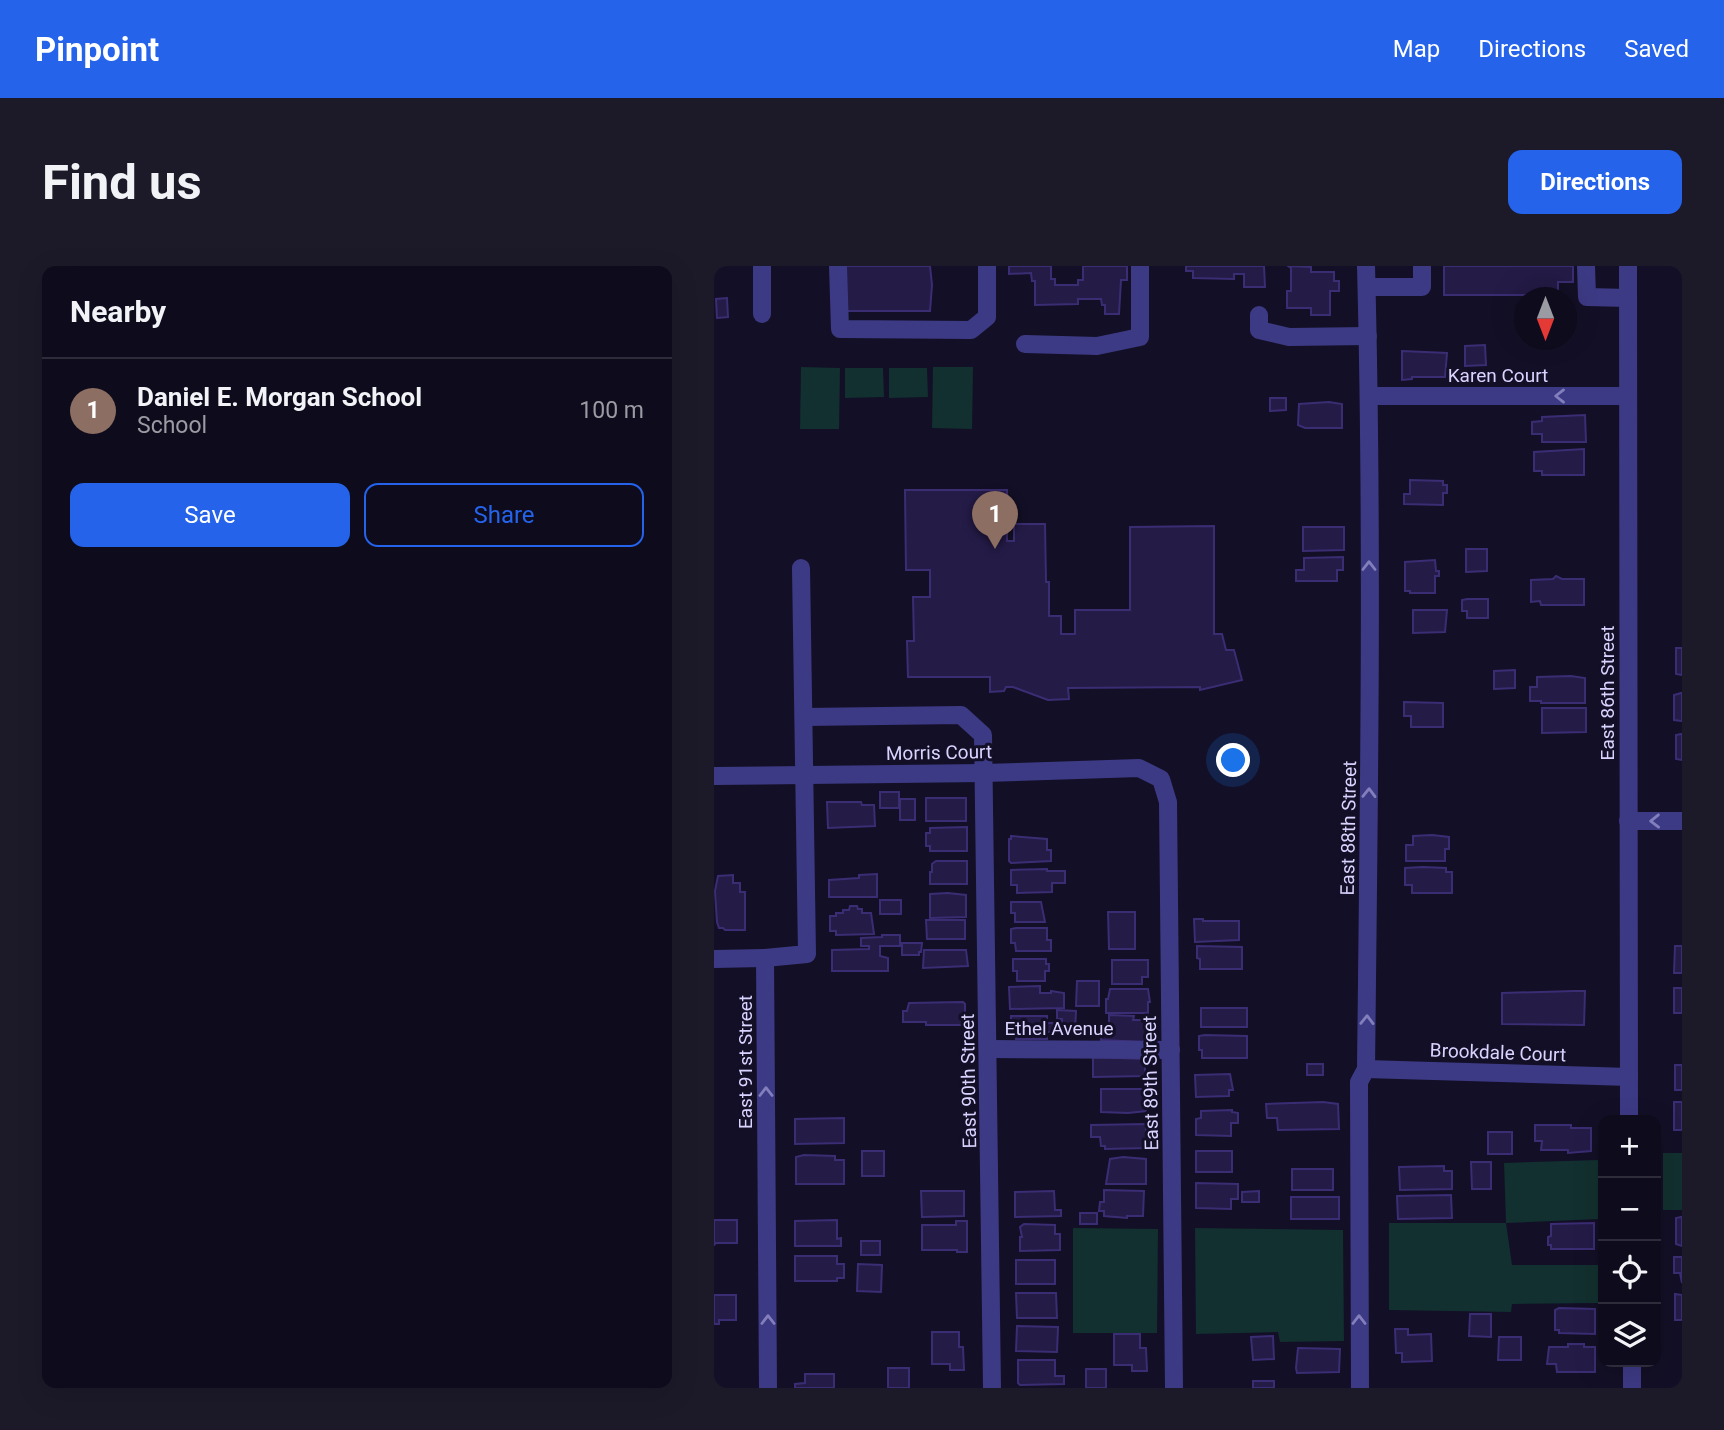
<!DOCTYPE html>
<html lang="en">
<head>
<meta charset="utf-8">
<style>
	:root { --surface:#0e0b1c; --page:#1c1929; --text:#f1f3f6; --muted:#9b9ba3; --line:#2e2b3b; --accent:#2563eb }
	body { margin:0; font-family:Roboto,sans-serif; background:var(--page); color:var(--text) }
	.controls { position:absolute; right:21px; bottom:21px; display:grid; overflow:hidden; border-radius:14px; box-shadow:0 7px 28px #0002 }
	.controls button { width:63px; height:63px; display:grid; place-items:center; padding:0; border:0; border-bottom:2px solid var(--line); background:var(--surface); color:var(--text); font:35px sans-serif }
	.compass { position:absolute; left:800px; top:21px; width:63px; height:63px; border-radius:50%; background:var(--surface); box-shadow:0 7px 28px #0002; rotate:180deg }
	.you { position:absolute; left:520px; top:495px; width:24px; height:24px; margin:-18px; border:5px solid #fff; border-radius:50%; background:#1a73e8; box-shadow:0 0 0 10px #1a73e833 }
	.badge { display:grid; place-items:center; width:46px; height:46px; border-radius:50%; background:var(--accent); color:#fff; font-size:23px; font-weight:700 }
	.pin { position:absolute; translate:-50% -58px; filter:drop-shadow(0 2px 4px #0008) }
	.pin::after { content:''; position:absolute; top:37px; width:24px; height:21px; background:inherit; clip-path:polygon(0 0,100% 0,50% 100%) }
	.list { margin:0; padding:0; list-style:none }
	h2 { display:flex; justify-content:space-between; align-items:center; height:91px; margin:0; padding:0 28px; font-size:30px }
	h2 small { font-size:23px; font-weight:400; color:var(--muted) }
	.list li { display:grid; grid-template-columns:46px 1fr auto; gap:21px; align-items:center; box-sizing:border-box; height:105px; padding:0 28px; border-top:2px solid var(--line) }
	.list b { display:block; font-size:26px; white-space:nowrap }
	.list p { margin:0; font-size:23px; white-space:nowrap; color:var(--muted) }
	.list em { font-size:23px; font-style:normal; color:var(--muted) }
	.actions { display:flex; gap:14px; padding:21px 28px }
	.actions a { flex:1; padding:16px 0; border:2px solid var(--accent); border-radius:14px; text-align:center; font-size:24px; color:var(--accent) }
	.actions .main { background:var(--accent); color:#fff }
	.icon { flex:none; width:38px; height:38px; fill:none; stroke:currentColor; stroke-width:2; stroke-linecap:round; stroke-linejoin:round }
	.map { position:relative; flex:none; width:968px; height:1122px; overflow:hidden; border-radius:14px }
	header { display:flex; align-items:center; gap:42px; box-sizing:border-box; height:98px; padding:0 35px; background:var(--accent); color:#fff }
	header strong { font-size:33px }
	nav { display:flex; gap:38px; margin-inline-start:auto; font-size:24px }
	.intro { display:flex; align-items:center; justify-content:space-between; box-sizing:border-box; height:168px; padding:0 42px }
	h1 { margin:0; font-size:49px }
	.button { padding:18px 32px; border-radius:14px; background:var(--accent); color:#fff; font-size:24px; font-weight:700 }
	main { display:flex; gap:42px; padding:0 42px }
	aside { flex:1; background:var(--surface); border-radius:14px; box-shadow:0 7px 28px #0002 }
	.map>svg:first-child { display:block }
	.green { fill:#12302f }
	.building { fill:#241b47; stroke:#3b2d73; stroke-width:2 }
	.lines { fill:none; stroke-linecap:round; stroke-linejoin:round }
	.minor { stroke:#3d3a85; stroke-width:18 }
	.oneway { stroke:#837fbc }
	.labels { text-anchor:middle; stroke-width:6; stroke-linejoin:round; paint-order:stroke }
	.street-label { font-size:19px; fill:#d9d4ff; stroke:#130f26 }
</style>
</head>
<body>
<header>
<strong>Pinpoint</strong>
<nav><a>Map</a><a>Directions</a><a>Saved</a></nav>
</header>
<div class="intro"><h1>Find us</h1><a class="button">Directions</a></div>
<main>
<aside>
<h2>Nearby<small></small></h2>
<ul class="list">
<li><span class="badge" style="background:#8d6e63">1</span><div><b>Daniel E. Morgan School</b><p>School</p></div><em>100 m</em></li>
</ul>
<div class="actions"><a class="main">Save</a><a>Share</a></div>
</aside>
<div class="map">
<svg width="968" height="1122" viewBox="0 0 968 1122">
	<rect width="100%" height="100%" fill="#130f26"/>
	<!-- green -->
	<g class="green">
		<path d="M87,101L126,102L125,163H86Z"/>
		<path d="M219,101H259L258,163L218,162Z"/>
		<path d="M131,102H169L170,131L131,132Z"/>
		<path d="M175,102H213L214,131L175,132Z"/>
		<rect x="949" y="887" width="19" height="57"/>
		<path d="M884,894L886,953L792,957L798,999H887L888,1037L798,1038L797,1046L675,1044V957H792L790,897Z"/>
		<path d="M359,962L444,963L443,1067H359Z"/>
		<path d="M481,962L629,964L630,1075L566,1076L564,1066L482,1068Z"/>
	</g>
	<!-- building -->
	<g class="building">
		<path d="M128,0H216L218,19L216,45H129Z"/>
		<path d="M295,0H337V13H341V19H364V14H369V0H413V14H407L405,48H391V39H388L387,33H364V38L321,39V15H318L317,7L295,8Z"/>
		<path d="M472,0H550L551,21H530V8H520V13L479,12V5H472Z"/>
		<path d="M574,0L597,1V6H620V15H625V25H616V49H597V42H573V25H577V2Z"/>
		<path d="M730,0H859V16H844V29H730Z"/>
		<path d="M13,32L14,51L3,52L2,33Z"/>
		<path d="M771,79L772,99L751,100V80Z"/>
		<path d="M688,85L733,87L731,111H698V113L688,114Z"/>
		<path d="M556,132H572V144L556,145Z"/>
		<path d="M615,136L628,138V162H591L584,159L585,138Z"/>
		<path d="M871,149L872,176H828V168H818V156L828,155V151Z"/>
		<path d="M870,183V209H828V205H820V186Z"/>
		<path d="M696,214L729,215V219H733V227H729V239L690,238V228H696Z"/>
		<path d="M191,224H293V275H300V258H331L332,316H335V350H347V368H361V344H416V261L500,260V368H508L512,384H520L528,414L486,424V421L354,422L355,433L334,434L299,421H292L290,425L276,426V411H194L193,375H200L199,331H216V304H192Z"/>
		<path d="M589,261H630V284L589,285Z"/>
		<path d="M752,283H773V305L752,306Z"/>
		<path d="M629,291V304H623V315H582V304H590V292Z"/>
		<path d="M721,294L722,305H725V310H721V327H696V325H691V296Z"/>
		<path d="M842,310L848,313H870V339H827L826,335L817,336V314L839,313Z"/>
		<path d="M753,333H774V352H753V345H748V334Z"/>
		<path d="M699,344H733L731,366L699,367Z"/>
		<path d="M962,382H968V409L962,408Z"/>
		<path d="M801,404V422L780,423V405Z"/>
		<path d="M857,410L871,412V437H827V435H816V421H823V411Z"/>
		<path d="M967,427H968V455L960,454V429Z"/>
		<path d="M690,436L729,437V461H697V450H690Z"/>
		<path d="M828,442H872V466L828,467Z"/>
		<path d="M967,468H968V494L962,493V469Z"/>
		<rect x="166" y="526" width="19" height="16"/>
		<rect x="212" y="532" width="40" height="23"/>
		<rect x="186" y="533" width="15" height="21"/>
		<path d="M113,536H147L148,539H160L161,560L114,562Z"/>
		<path d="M253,561V585H216V580H212V567H216V562Z"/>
		<path d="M718,569L735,571V583H731V595H692V579H699V570Z"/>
		<path d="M297,570L333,573V584H337V595L297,597L295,595V573H297Z"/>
		<path d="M222,595H253V618H216V606H218V598Z"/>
		<path d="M709,601L732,602V606H738V627H698V619H691V602Z"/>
		<path d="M333,603V605H351V617H338V626L303,627V619H297V604Z"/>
		<path d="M163,608V631H115V614L145,612V609Z"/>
		<path d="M19,609V617H26V626H31V664H11L9,662H5L3,656L1,625L4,610Z"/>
		<path d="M234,627L252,629V651L216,652V628Z"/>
		<rect x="166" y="634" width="21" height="14"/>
		<path d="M297,636H327L331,656H301V647H297Z"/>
		<path d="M136,640H143L144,643H148V647H157L160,668L122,669V665H116V650H122V647H129V644H135Z"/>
		<path d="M394,646H421V683H395Z"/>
		<path d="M480,653H489V655H525V674L481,676Z"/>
		<path d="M212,654H251V673H213Z"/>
		<path d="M302,662H333V674H337V685H302L301,677H297V663Z"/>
		<path d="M168,669H186V680H166V690L174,692V705H118V684L155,683V680H147V672L168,671Z"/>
		<path d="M188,677H208L207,686H205V689H188Z"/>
		<path d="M483,680L528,681V703H486V693L483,692Z"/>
		<path d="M961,680H968V707H960Z"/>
		<path d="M210,684H252L254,700L209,702Z"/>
		<path d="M299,693H332V698H335V705H331V715H303V705H299Z"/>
		<path d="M398,694H434V711H428V718H398Z"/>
		<path d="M363,715H385V740H362Z"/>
		<path d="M326,720V727H337V725L350,727V742L296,743L295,721Z"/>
		<rect x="960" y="722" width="8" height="25"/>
		<path d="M396,723H434L436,736H434V747H392V733H394Z"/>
		<path d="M860,725H871L870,759L788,758V727Z"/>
		<path d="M249,736L251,738V759H212V756H189V745H193L195,737Z"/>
		<rect x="487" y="742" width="46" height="19"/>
		<path d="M343,744L362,745L361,765L348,764V753H343Z"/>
		<path d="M395,749L420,750L419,754H434L433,776L387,774L388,764H395Z"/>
		<path d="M297,750H333V757H339V766H333V773H302V765H297Z"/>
		<path d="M491,769L533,770V792H488V784H485V770Z"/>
		<path d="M379,791L431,793V810L379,811Z"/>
		<rect x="593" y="798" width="16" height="11"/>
		<rect x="961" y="799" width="7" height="25"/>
		<path d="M516,808L519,824H515V830L482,831L481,809Z"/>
		<path d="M387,823H432V845L414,847L387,846Z"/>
		<path d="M609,836L624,838L625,863L564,864L563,852H553L552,838Z"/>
		<rect x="960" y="836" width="8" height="28"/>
		<path d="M518,844V846L524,847V857H517V870L482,869V853L487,852V845Z"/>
		<path d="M130,852V877L81,878V853Z"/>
		<path d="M432,858V882L391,883V880H387L386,871H377V859Z"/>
		<path d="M821,859H857V862H877V885L854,887V884H827L828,875H821Z"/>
		<rect x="774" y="866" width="24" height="22"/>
		<rect x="148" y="885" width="22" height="25"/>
		<rect x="482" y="885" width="36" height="21"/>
		<path d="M90,889L121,890V894H130V918H82V891Z"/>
		<path d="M409,891L432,893V918H392L396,893Z"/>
		<path d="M757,896H777V923H758Z"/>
		<path d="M730,900V905H738V923L686,924L685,901Z"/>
		<rect x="578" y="903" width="41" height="21"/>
		<path d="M482,917L524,918V933H517V943L482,942Z"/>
		<path d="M390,924L430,925L429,950H413V952L390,950V945H385L386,936H390Z"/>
		<path d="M207,925H250V950L208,951Z"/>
		<path d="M340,925L341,944H347V950L301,951V926Z"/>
		<path d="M545,925V936H528V926Z"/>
		<path d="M737,929L738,952L684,953L683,930Z"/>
		<rect x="577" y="931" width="48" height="22"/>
		<rect x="366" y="947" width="17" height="11"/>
		<path d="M967,951H968V980L962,978V952Z"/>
		<path d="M0,954H23V977H2L0,979Z"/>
		<path d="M123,954V973L127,972V980H81V955Z"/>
		<path d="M242,955H253V986H243V984H208V959H242Z"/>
		<path d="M880,957V983H837V979H834V971L837,970V958Z"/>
		<path d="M310,958L341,959V968H346V984L306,985V971H308L306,961Z"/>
		<rect x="147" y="975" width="19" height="14"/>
		<path d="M81,990H123V998H130V1012H123V1015H81Z"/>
		<path d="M960,991H968V1017L966,1007H960Z"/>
		<rect x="302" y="994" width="39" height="24"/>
		<path d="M144,998L168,999L167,1026L143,1025Z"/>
		<path d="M302,1027H342L343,1052H303Z"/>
		<path d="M961,1028L968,1029V1054H961Z"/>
		<path d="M0,1029H22V1054H5V1058H0Z"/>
		<path d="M845,1042L881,1043V1068L845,1067V1064H841V1044Z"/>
		<path d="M756,1048H777V1071L755,1070Z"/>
		<path d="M303,1060L344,1061L343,1086L302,1085Z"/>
		<path d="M681,1063H694V1069L717,1068L718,1095L688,1096V1087H682Z"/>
		<path d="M218,1066H245V1081H249L250,1104H236V1098H218Z"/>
		<path d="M400,1068H426V1082H432L433,1105H418V1099H400Z"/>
		<path d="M559,1070L560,1093L539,1094L537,1071Z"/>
		<path d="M785,1071H807V1094H784Z"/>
		<path d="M854,1078H870V1081H881V1106H843L842,1098H833L835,1081H854Z"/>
		<path d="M584,1082L626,1083L625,1106L583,1107L582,1102Z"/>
		<path d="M304,1094H341V1110H350V1118L306,1119L304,1117Z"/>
		<rect x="174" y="1102" width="21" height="20"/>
		<rect x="372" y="1103" width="20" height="19"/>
		<path d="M91,1108H120V1122H81V1118L91,1117Z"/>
		<rect x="539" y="1115" width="21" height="7"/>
	</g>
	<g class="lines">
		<!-- minor -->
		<g class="minor">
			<path d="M48,0V48"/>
			<path d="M124,0L126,63L257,64L273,51V0"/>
			<path d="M872,0L873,31L914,32"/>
			<path d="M914,0L915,854"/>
			<path d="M653,21H708V0"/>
			<path d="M545,49V64L575,71L654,70"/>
			<path d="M311,78L383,80L426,71V0"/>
			<path d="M655,130H914"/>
			<path d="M90,451L247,449L269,469L278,1122"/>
			<path d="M0,510L270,507L425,502L447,513L454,536L460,1122"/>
			<path d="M914,555H968"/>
			<path d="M51,692L54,1122"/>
			<path d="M0,693L51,692L93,688L87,302"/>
			<path d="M275,783L457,784"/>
			<path d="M652,803L915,811"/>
			<path d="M918,1096V1122"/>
			<path d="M646,1122L645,816L652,803C655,535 659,268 652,0"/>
		</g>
	</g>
	<!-- one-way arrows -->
	<defs><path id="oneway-chevron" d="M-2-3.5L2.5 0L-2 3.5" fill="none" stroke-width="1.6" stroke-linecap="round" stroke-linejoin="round" transform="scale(1.75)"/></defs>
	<g class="oneway">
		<use href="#oneway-chevron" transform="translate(846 130) rotate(180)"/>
		<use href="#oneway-chevron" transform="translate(655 300) rotate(-90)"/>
		<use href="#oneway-chevron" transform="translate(655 527) rotate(-89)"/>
		<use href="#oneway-chevron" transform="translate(941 555) rotate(179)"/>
		<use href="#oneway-chevron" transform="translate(653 754) rotate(-89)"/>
		<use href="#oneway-chevron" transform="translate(52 826) rotate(-90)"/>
		<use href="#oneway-chevron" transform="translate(54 1054) rotate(-90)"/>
		<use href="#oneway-chevron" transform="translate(645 1054) rotate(-90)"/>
	</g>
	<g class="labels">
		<!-- street labels -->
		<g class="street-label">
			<text x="784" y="116">Karen Court</text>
			<text transform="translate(893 427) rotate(-90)" y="7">East 86th Street</text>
			<text transform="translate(225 486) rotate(-1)" y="7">Morris Court</text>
			<text transform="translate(634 562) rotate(-89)" y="7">East 88th Street</text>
			<text x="345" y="769">Ethel Avenue</text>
			<text transform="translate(784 786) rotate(2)" y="7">Brookdale Court</text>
			<text transform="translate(31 796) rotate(-90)" y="7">East 91st Street</text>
			<text transform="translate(254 815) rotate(-91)" y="7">East 90th Street</text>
			<text transform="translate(436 817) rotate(-91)" y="7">East 89th Street</text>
		</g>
	</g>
</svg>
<div class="controls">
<button>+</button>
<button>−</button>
<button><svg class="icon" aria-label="locate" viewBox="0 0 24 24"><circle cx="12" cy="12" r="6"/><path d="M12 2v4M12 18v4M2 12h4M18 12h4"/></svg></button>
<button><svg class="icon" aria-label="layers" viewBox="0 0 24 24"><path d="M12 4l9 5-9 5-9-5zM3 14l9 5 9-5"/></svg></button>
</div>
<svg class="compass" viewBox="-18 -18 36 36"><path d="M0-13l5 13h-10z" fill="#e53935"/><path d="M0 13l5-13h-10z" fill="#9b9ba3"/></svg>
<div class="you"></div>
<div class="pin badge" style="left:281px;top:283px;background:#8d6e63">1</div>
</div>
</main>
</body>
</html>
